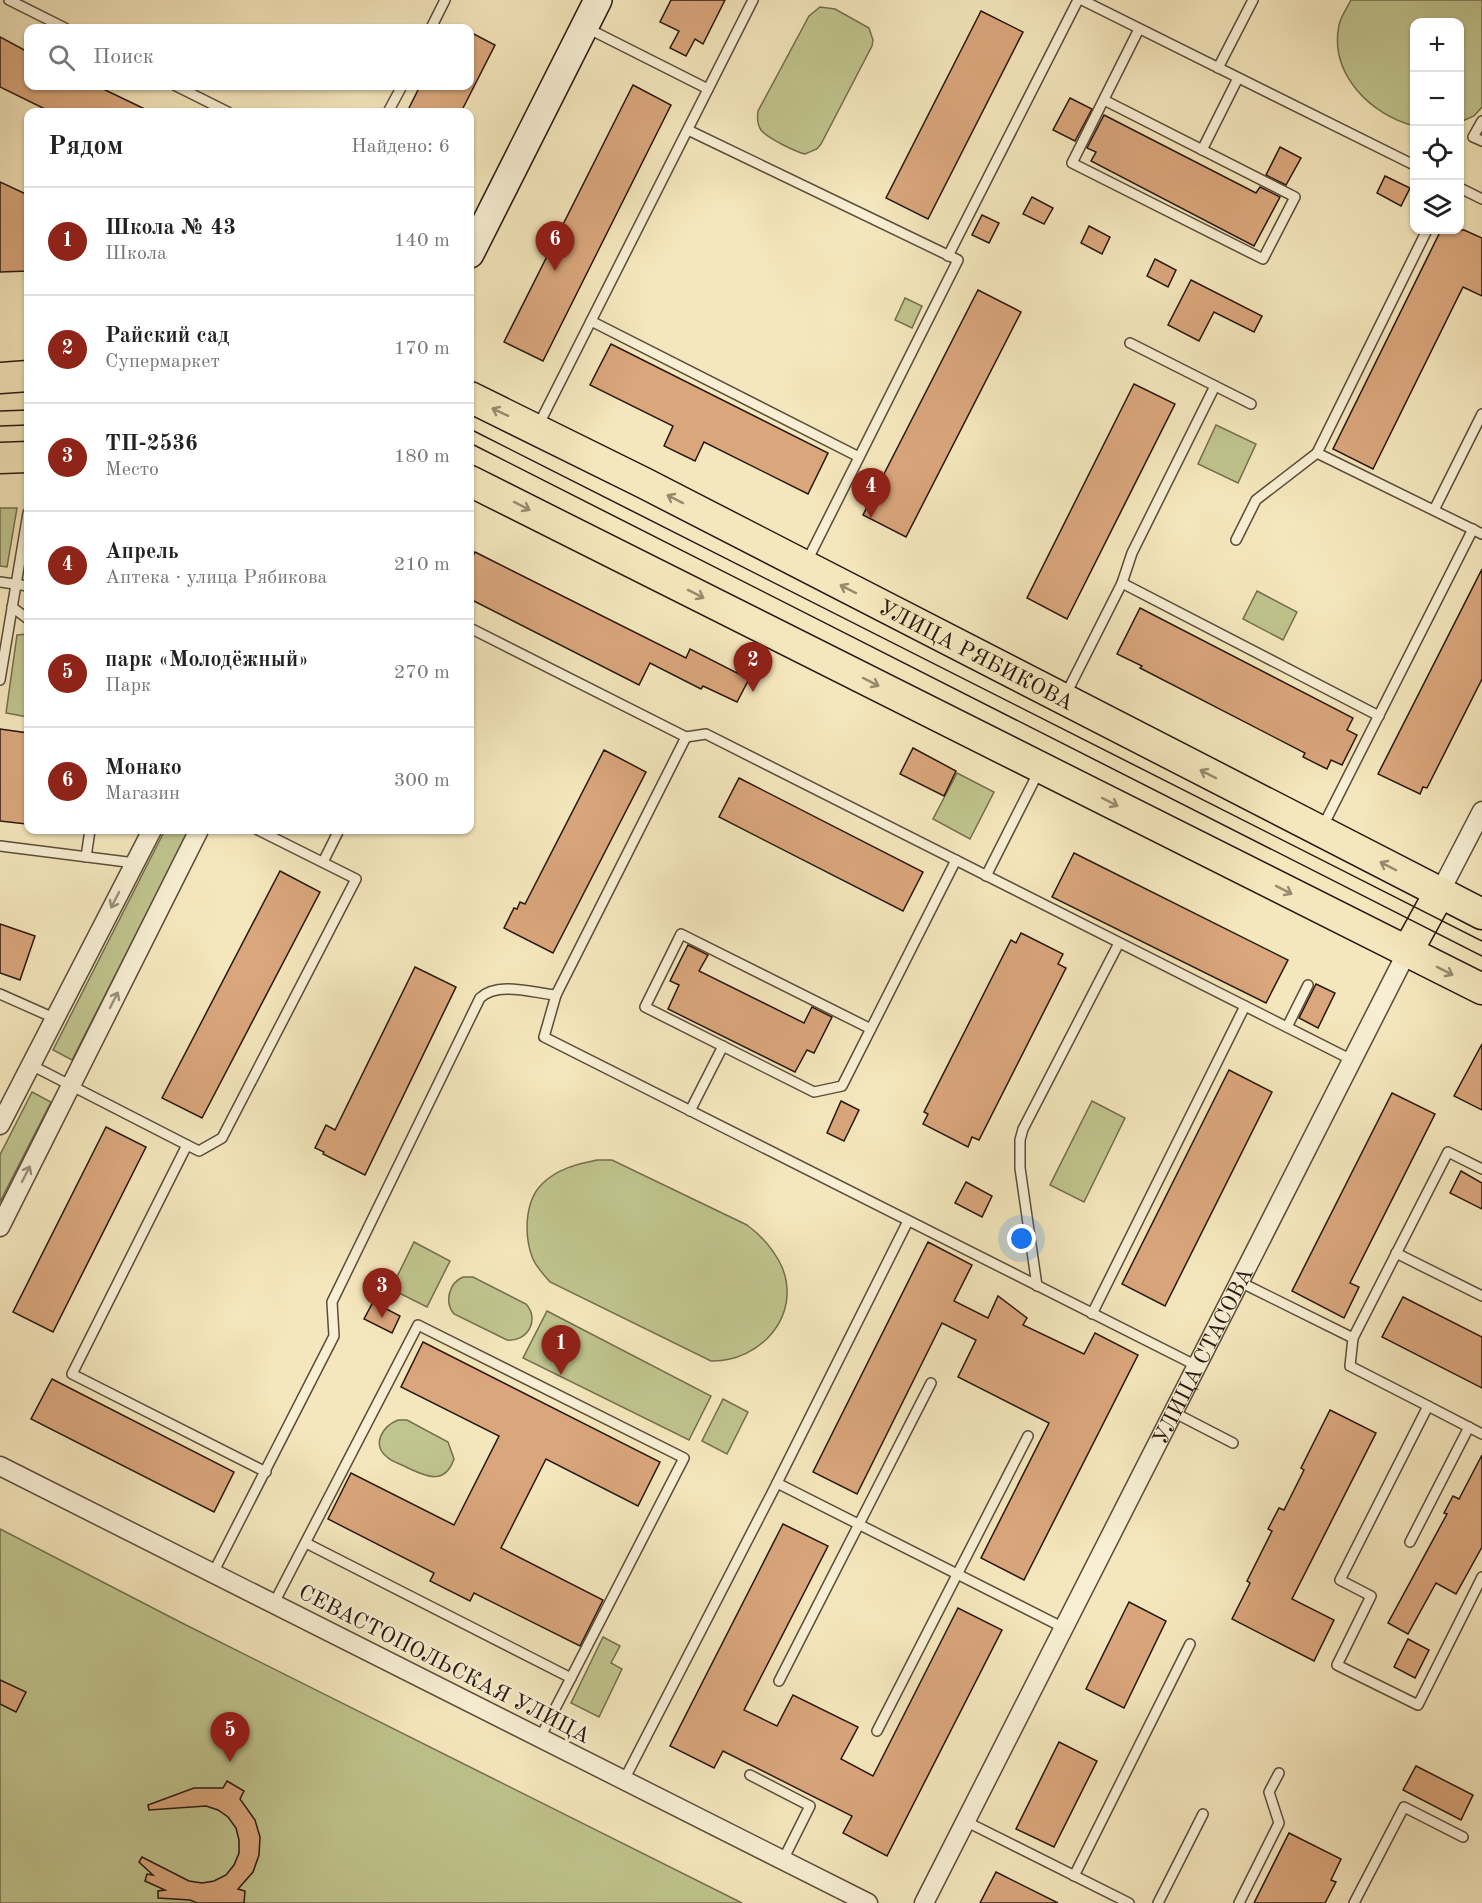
<!DOCTYPE html>
<html lang="ru">
<head>
<meta charset="utf-8">
<style>
	:root { --surface:#fff; --page:#f2f2f2; --text:#222; --muted:#767676; --line:#e0e0e0; --accent:#8f2418 }
	body { margin:0; font-family:"Old Standard TT",serif; background:var(--page); color:var(--text) }
	.controls { position:absolute; right:18px; top:18px; display:grid; overflow:hidden; border-radius:12px; box-shadow:0 2px 4px #0004 }
	.controls button { width:54px; height:54px; display:grid; place-items:center; padding:0; border:0; border-bottom:2px solid var(--line); background:var(--surface); color:var(--text); font:30px sans-serif }
	.you { position:absolute; left:1022px; top:1239px; width:21px; height:21px; margin:-15px; border:4px solid #fff; border-radius:50%; background:#1a73e8; box-shadow:0 0 0 9px #1a73e833 }
	.badge { display:grid; place-items:center; width:39px; height:39px; border-radius:50%; background:var(--accent); color:#fff; font-size:20px; font-weight:700 }
	.pin { position:absolute; translate:-50% -50px; filter:drop-shadow(0 2px 3px #0008) }
	.pin::after { content:''; position:absolute; top:32px; width:21px; height:18px; background:inherit; clip-path:polygon(0 0,100% 0,50% 100%) }
	.list { margin:0; padding:0; list-style:none }
	h2 { display:flex; justify-content:space-between; align-items:center; height:78px; margin:0; padding:0 24px; font-size:26px }
	h2 small { font-size:20px; font-weight:400; color:var(--muted) }
	.list li { display:grid; grid-template-columns:39px 1fr auto; gap:18px; align-items:center; box-sizing:border-box; height:108px; padding:0 24px; border-top:2px solid var(--line) }
	.list b { display:block; font-size:22px; white-space:nowrap }
	.list p { margin:0; font-size:20px; white-space:nowrap; color:var(--muted) }
	.list em { font-size:20px; font-style:normal; color:var(--muted) }
	.icon { flex:none; width:33px; height:33px; fill:none; stroke:currentColor; stroke-width:2; stroke-linecap:round; stroke-linejoin:round }
	.map { position:relative; flex:none; width:1482px; height:1903px; overflow:hidden }
	.search { position:absolute; background:var(--surface); box-shadow:0 2px 4px #0004; left:24px; top:24px; width:450px; height:66px; display:flex; align-items:center; gap:15px; box-sizing:border-box; padding:0 21px; border-radius:12px; color:var(--muted); font-size:22px }
	.panel { position:absolute; background:var(--surface); box-shadow:0 2px 4px #0004; left:24px; top:108px; width:450px; height:726px; border-radius:12px }
	.map>svg:first-child { display:block }
	.green { fill:#c0c48e; stroke:#746e4e; stroke-width:1.5 }
	.building { fill:#daa67c; stroke:#28180f; stroke-width:1.5 }
	.lines { fill:none; stroke-linecap:round; stroke-linejoin:round }
	.lane-casing { stroke:#5b4c3a; stroke-width:12 }
	.street-casing { stroke:#5b4c3a; stroke-width:21 }
	.secondary-casing { stroke:#28180f; stroke-width:30 }
	.primary-casing { stroke:#28180f; stroke-width:33 }
	.lane { stroke:#f8efd4; stroke-width:9 }
	.street { stroke:#f8efd4; stroke-width:18 }
	.secondary { stroke:#f8efd4; stroke-width:27 }
	.primary { stroke:#f5e7bd; stroke-width:30 }
	.tram { stroke:#28180f; stroke-width:1.5 }
	.oneway { stroke:#998a6f }
	.oneway2 { stroke:#9a8e7b }
	.labels { text-anchor:middle; stroke-width:5; stroke-linejoin:round; paint-order:stroke }
	.street-label { font-size:22px; fill:#28180f; stroke:#f8efd4 }
</style>
</head>
<body>
<div class="map">
<svg width="1482" height="1903" viewBox="0 0 1482 1903">
	<rect width="100%" height="100%" fill="#f5e7bd"/>
	<filter id="stains"><feTurbulence type="fractalNoise" baseFrequency=".00333" numOctaves="4"/><feColorMatrix values="0 0 0 0 .2 0 0 0 0 .09 0 0 0 0 .02 0 0 0 .5 -.17"/></filter>
	<radialGradient id="worn" r=".72"><stop offset=".6" stop-color="#630" stop-opacity="0"/><stop offset="1" stop-color="#630" stop-opacity=".3"/></radialGradient>
	<!-- green -->
	<g class="green">
		<path d="M1351,0H1482V107L1474,116L1460,122V22H1414V126C1371,115 1329,74 1339,25C1341,16 1347,8 1351,0Z"/>
		<path d="M820,7L835,9L869,28L873,40L872,46L821,144L817,149L805,154C796,152 767,138 761,130C757,124 757,118 758,111L809,16Z"/>
		<path d="M905,298L922,306L912,328L895,320Z"/>
		<path d="M1216,425L1256,444L1238,483L1198,464Z"/>
		<path d="M0,508H17L7,567L0,566Z"/>
		<path d="M1257,591L1297,612L1283,640L1243,619Z"/>
		<path d="M28,634V717L6,713L17,635Z"/>
		<path d="M957,773L994,792L970,839L933,819Z"/>
		<path d="M165,830H189L72,1060L53,1050Z"/>
		<path d="M32,1092L51,1102L0,1202V1155Z"/>
		<path d="M1092,1101L1125,1118L1084,1202L1050,1185Z"/>
		<path d="M597,1160H612L747,1225C762,1236 774,1250 782,1267C802,1316 760,1362 711,1361L550,1282C544,1275 537,1268 533,1259C524,1237 524,1202 542,1184C557,1169 577,1164 597,1160Z"/>
		<path d="M414,1242L450,1261L427,1307L391,1289Z"/>
		<path d="M463,1277H473L526,1304C540,1319 528,1342 507,1340L454,1314C444,1302 449,1283 463,1277Z"/>
		<path d="M547,1311L711,1396L689,1440L523,1358Z"/>
		<path d="M723,1399L748,1412L727,1454L702,1441Z"/>
		<path d="M398,1420H407L448,1442L454,1459C445,1485 427,1477 408,1468C401,1464 392,1462 387,1457C371,1444 383,1426 398,1420Z"/>
		<path d="M0,1529L180,1622L742,1903H0Z"/>
		<path d="M603,1637L620,1646L611,1663L622,1669L599,1717L571,1703Z"/>
	</g>
	<!-- building -->
	<g class="building">
		<path d="M671,0H725L703,44L695,39L686,56L670,48L679,31L660,22Z"/>
		<path d="M981,11L1023,32L928,219L886,198Z"/>
		<path d="M470,32L495,45L461,112H407L420,86H470Z"/>
		<path d="M0,37L28,52V86H97L151,112H51L0,87Z"/>
		<path d="M633,85L671,105L543,361L504,342Z"/>
		<path d="M1070,98L1092,109L1075,141L1053,130Z"/>
		<path d="M1104,115L1256,193L1260,187L1280,197L1254,246L1091,161L1096,152L1087,148Z"/>
		<path d="M1280,147L1301,158L1286,185L1266,175Z"/>
		<path d="M1385,176L1410,188L1401,206L1377,193Z"/>
		<path d="M0,182L28,195V271L0,272Z"/>
		<path d="M1032,197L1053,208L1044,224L1023,214Z"/>
		<path d="M982,215L999,223L989,243L972,235Z"/>
		<path d="M1089,226L1110,237L1102,254L1081,243Z"/>
		<path d="M1441,230H1464L1482,238V296L1463,287L1373,469L1333,449Z"/>
		<path d="M1155,259L1176,270L1168,287L1147,276Z"/>
		<path d="M1191,280L1262,316L1254,332L1214,312L1199,341L1168,325Z"/>
		<path d="M978,290L1021,312L906,537L863,515Z"/>
		<path d="M611,344L828,453L808,494L704,442L695,461L664,446L673,426L590,385Z"/>
		<path d="M1134,384L1175,404L1067,619L1027,598Z"/>
		<path d="M475,552L686,658L690,649L749,679L737,702L703,686L701,689L650,663L639,685L470,599V563Z"/>
		<path d="M1482,569V679L1427,788L1423,787L1420,794L1378,774Z"/>
		<path d="M1140,608L1353,718L1347,730L1357,735L1342,765L1331,760L1327,769L1303,757L1305,753L1140,668L1142,666L1117,654Z"/>
		<path d="M0,729L28,733V813L26,824L0,821Z"/>
		<path d="M913,748L956,771L944,796L900,774Z"/>
		<path d="M604,750L646,772L553,953L504,928L514,908L517,909L520,902L525,904Z"/>
		<path d="M739,778L923,872L903,911L719,817Z"/>
		<path d="M1074,853L1288,960L1266,1003L1052,897Z"/>
		<path d="M280,871L320,892L202,1118L162,1098Z"/>
		<path d="M0,924L35,936L20,980L0,973Z"/>
		<path d="M1021,933L1063,954L1058,964L1066,968L979,1140L972,1137L968,1147L923,1124L928,1114L924,1112L1011,940L1016,943Z"/>
		<path d="M688,945L708,955L699,971L804,1023L812,1007L832,1017L814,1053L807,1050L795,1072L668,1009L679,985L670,981Z"/>
		<path d="M415,967L456,987L365,1175L323,1154L324,1152L315,1148L326,1125L335,1130Z"/>
		<path d="M1316,984L1335,993L1318,1028L1299,1018Z"/>
		<path d="M1482,1044V1110L1454,1096Z"/>
		<path d="M1229,1070L1272,1092L1165,1306L1122,1284Z"/>
		<path d="M1392,1093L1435,1114L1350,1283L1359,1287L1344,1318L1292,1291Z"/>
		<path d="M841,1101L859,1110L844,1141L827,1133Z"/>
		<path d="M106,1127L146,1147L53,1332L13,1312Z"/>
		<path d="M1461,1171L1482,1183V1209L1450,1193Z"/>
		<path d="M966,1182L992,1196L982,1217L955,1203Z"/>
		<path d="M928,1242L972,1265L954,1301L988,1318L998,1296L1027,1318L1023,1325L1084,1354L1095,1333L1138,1355L1024,1580L981,1558L1049,1423L958,1377L976,1340L942,1323L857,1494L813,1472Z"/>
		<path d="M1403,1297L1482,1337V1388L1382,1337Z"/>
		<path d="M373,1302L400,1316L392,1333L364,1319Z"/>
		<path d="M423,1342L660,1462L638,1506L546,1459L501,1548L603,1600L580,1646L474,1593L470,1601L430,1581L434,1573L328,1519L351,1473L454,1525L499,1436L401,1387Z"/>
		<path d="M52,1379L234,1472L214,1512L31,1419Z"/>
		<path d="M1330,1410L1376,1433L1292,1599L1334,1620L1314,1661L1232,1619L1250,1583L1247,1581L1272,1531L1268,1529L1279,1508L1284,1510L1304,1470L1301,1468Z"/>
		<path d="M1482,1455V1547L1456,1594L1436,1583L1408,1634L1388,1623L1447,1514L1444,1513L1453,1496L1459,1499Z"/>
		<path d="M783,1524L828,1546L744,1710L777,1726L793,1695L858,1727L841,1759L873,1776L958,1608L1002,1630L887,1856L843,1833L852,1816L723,1751L714,1768L670,1746Z"/>
		<path d="M1129,1602L1166,1621L1124,1708L1086,1689Z"/>
		<path d="M1408,1639L1429,1650L1415,1678L1394,1667Z"/>
		<path d="M0,1680L26,1692L16,1712L0,1704Z"/>
		<path d="M1059,1742L1097,1761L1054,1847L1016,1829Z"/>
		<path d="M1416,1766L1473,1795L1461,1820L1403,1790Z"/>
		<path d="M227,1781L244,1791L240,1799L255,1820L260,1837L259,1855L253,1872L238,1889L245,1891L244,1903H197L190,1900L158,1898V1891L165,1890L145,1881L147,1874L153,1875L139,1862L142,1857L189,1881L202,1883L214,1881L226,1875L234,1865L239,1853V1840L236,1828L228,1817L218,1810L206,1806L149,1810L148,1805L194,1788H223Z"/>
		<path d="M1289,1833L1341,1859L1331,1880L1336,1882L1325,1903H1254Z"/>
		<path d="M996,1872L1058,1903H980Z"/>
	</g>
	<g class="lines">
		<!-- lane casing -->
		<g class="lane-casing">
			<g id="lane">
				<path d="M9,0L65,28"/>
				<path d="M1082,0L1414,165"/>
				<path d="M431,28L445,0"/>
				<path d="M587,28L708,89"/>
				<path d="M1218,68L1253,0"/>
				<path d="M176,86L228,112"/>
				<path d="M1104,100L1295,197L1263,259L1072,163L1139,29"/>
				<path d="M388,112L402,86"/>
				<path d="M1482,121L1473,137L1482,141"/>
				<path d="M688,130L958,260L806,563"/>
				<path d="M1202,150L1238,78"/>
				<path d="M1460,188L1482,199"/>
				<path d="M1427,230L1317,453L1482,534"/>
				<path d="M948,256L1078,0"/>
				<path d="M591,321L859,457"/>
				<path d="M1130,343L1251,404"/>
				<path d="M538,426L753,0"/>
				<path d="M1434,510L1482,414"/>
				<path d="M1236,540L1256,500L1317,453"/>
				<path d="M0,582L28,586"/>
				<path d="M1122,583L1379,716"/>
				<path d="M12,607L28,619"/>
				<path d="M470,628L686,737L706,734L1352,1060"/>
				<path d="M0,680L28,513"/>
				<path d="M1066,694L1122,583L1132,553L1215,386"/>
				<path d="M686,737L556,995L544,1037L1197,1366"/>
				<path d="M1323,826L1473,529"/>
				<path d="M258,830L356,879L222,1138L199,1151L187,1145L72,1374L266,1472"/>
				<path d="M0,846L135,863"/>
				<path d="M86,857L90,830"/>
				<path d="M323,862L339,830"/>
				<path d="M986,876L1039,771"/>
				<path d="M0,994L54,1018"/>
				<path d="M1287,1027L1308,985"/>
				<path d="M871,1029L681,934L645,1007L814,1092L842,1086C880,1011 918,936 956,860"/>
				<path d="M31,1065L187,1145"/>
				<path d="M690,1111L723,1046"/>
				<path d="M1396,1253L1482,1296"/>
				<path d="M1240,1282L1353,1338L1448,1152L1482,1169"/>
				<path d="M1037,1286L1020,1168V1140L1023,1129L1119,943"/>
				<path d="M1092,1314L1245,1006"/>
				<path d="M1353,1338L1350,1366L1428,1406L1340,1580L1371,1596L1337,1665L1418,1705L1482,1577"/>
				<path d="M1428,1406L1482,1434"/>
				<path d="M1173,1412L1233,1443"/>
				<path d="M777,1483L1064,1628"/>
				<path d="M1410,1542L1469,1427"/>
				<path d="M306,1543L571,1678"/>
				<path d="M213,1573L334,1336L332,1302L480,998C498,981 533,993 556,995"/>
				<path d="M274,1603L418,1325L684,1458L540,1738"/>
				<path d="M779,1681L931,1383"/>
				<path d="M877,1731L1028,1436"/>
				<path d="M750,1775L810,1806L783,1860"/>
				<path d="M624,1780L775,1487L908,1221"/>
				<path d="M965,1821L1129,1903"/>
				<path d="M1074,1876L1190,1644"/>
				<path d="M1158,1903L1203,1814"/>
				<path d="M1239,1903L1279,1823L1269,1792L1279,1773"/>
				<path d="M1354,1903L1404,1807L1463,1837"/>
			</g>
		</g>
		<!-- street casing -->
		<g class="street-casing">
			<g id="street">
				<path d="M1440,892L1482,811"/>
				<path d="M0,1125L152,830"/>
				<path d="M0,1227L199,830"/>
				<path d="M0,1466L868,1903"/>
				<path id="s1" d="M924,1903L1407,952"/>
			</g>
		</g>
		<!-- secondary casing -->
		<g class="secondary-casing">
			<path id="secondary" d="M470,254L598,0"/>
		</g>
		<!-- primary casing -->
		<g class="primary-casing">
			<g id="primary">
				<path d="M0,378L28,376"/>
				<path id="s2" d="M470,397L644,483L1482,914"/>
				<path d="M0,458L28,457"/>
				<path d="M470,481L1482,989"/>
				<path d="M1407,952L1440,892"/>
			</g>
		</g>
		<!-- lane -->
		<use href="#lane" class="lane"/>
		<!-- street -->
		<use href="#street" class="street"/>
		<!-- secondary -->
		<use href="#secondary" class="secondary"/>
		<!-- primary -->
		<use href="#primary" class="primary"/>
		<!-- tram -->
		<g class="tram">
			<path d="M0,411L28,410"/>
			<path d="M0,426L28,425"/>
			<path d="M470,429L1482,941"/>
			<path d="M470,443L1482,956"/>
		</g>
	</g>
	<!-- one-way arrows -->
	<defs><path id="oneway-shaft" d="M-6 0H5M1.5-3L5.5 0L1.5 3" fill="none" stroke-width="1.6" stroke-linecap="round" stroke-linejoin="round" transform="scale(1.5)"/></defs>
	<g class="oneway">
		<use href="#oneway-shaft" transform="translate(500 412) rotate(-155)"/>
		<use href="#oneway-shaft" transform="translate(675 499) rotate(-153)"/>
		<use href="#oneway-shaft" transform="translate(522 506) rotate(27)"/>
		<use href="#oneway-shaft" transform="translate(848 589) rotate(-153)"/>
		<use href="#oneway-shaft" transform="translate(696 594) rotate(27)"/>
		<use href="#oneway-shaft" transform="translate(871 682) rotate(27)"/>
		<use href="#oneway-shaft" transform="translate(1208 774) rotate(-153)"/>
		<use href="#oneway-shaft" transform="translate(1110 802) rotate(27)"/>
		<use href="#oneway-shaft" transform="translate(1388 866) rotate(-153)"/>
		<use href="#oneway-shaft" transform="translate(1284 890) rotate(27)"/>
		<use href="#oneway-shaft" transform="translate(1445 971) rotate(27)"/>
	</g>
	<g class="oneway2">
		<use href="#oneway-shaft" transform="translate(115 900) rotate(117)"/>
		<use href="#oneway-shaft" transform="translate(114 1000) rotate(-63)"/>
		<use href="#oneway-shaft" transform="translate(26 1174) rotate(-63)"/>
	</g>
	<g class="labels">
		<!-- street labels -->
		<g class="street-label">
			<text dy="8" stroke="none"><textPath href="#s2" startOffset="568">УЛИЦА РЯБИКОВА</textPath></text>
			<text dy="8" stroke="none"><textPath href="#s1" startOffset="614">УЛИЦА СТАСОВА</textPath></text>
			<text transform="translate(445 1663) rotate(27)" y="8">СЕВАСТОПОЛЬСКАЯ УЛИЦА</text>
		</g>
	</g>
	<rect width="100%" height="100%" filter="url(#stains)"/>
	<rect width="100%" height="100%" fill="url(#worn)"/>
</svg>
<div class="controls">
<button>+</button>
<button>−</button>
<button><svg class="icon" aria-label="locate" viewBox="0 0 24 24"><circle cx="12" cy="12" r="6"/><path d="M12 2v4M12 18v4M2 12h4M18 12h4"/></svg></button>
<button><svg class="icon" aria-label="layers" viewBox="0 0 24 24"><path d="M12 4l9 5-9 5-9-5zM3 14l9 5 9-5"/></svg></button>
</div>
<div class="you"></div>
<div class="pin badge" style="left:561px;top:1375px">1</div>
<div class="pin badge" style="left:753px;top:692px">2</div>
<div class="pin badge" style="left:382px;top:1318px">3</div>
<div class="pin badge" style="left:871px;top:518px">4</div>
<div class="pin badge" style="left:230px;top:1762px">5</div>
<div class="pin badge" style="left:555px;top:271px">6</div>
<div class="search"><svg class="icon" aria-label="search" viewBox="0 0 24 24"><circle cx="10" cy="10" r="6"/><path d="M15 15l6 6"/></svg>Поиск</div>
<section class="panel">
<h2>Рядом<small>Найдено: 6</small></h2>
<ul class="list">
<li><span class="badge">1</span><div><b>Школа № 43</b><p>Школа</p></div><em>140 m</em></li>
<li><span class="badge">2</span><div><b>Райский сад</b><p>Супермаркет</p></div><em>170 m</em></li>
<li><span class="badge">3</span><div><b>ТП-2536</b><p>Место</p></div><em>180 m</em></li>
<li><span class="badge">4</span><div><b>Апрель</b><p>Аптека · улица Рябикова</p></div><em>210 m</em></li>
<li><span class="badge">5</span><div><b>парк «Молодёжный»</b><p>Парк</p></div><em>270 m</em></li>
<li><span class="badge">6</span><div><b>Монако</b><p>Магазин</p></div><em>300 m</em></li>
</ul>
</section>
</div>
</body>
</html>
